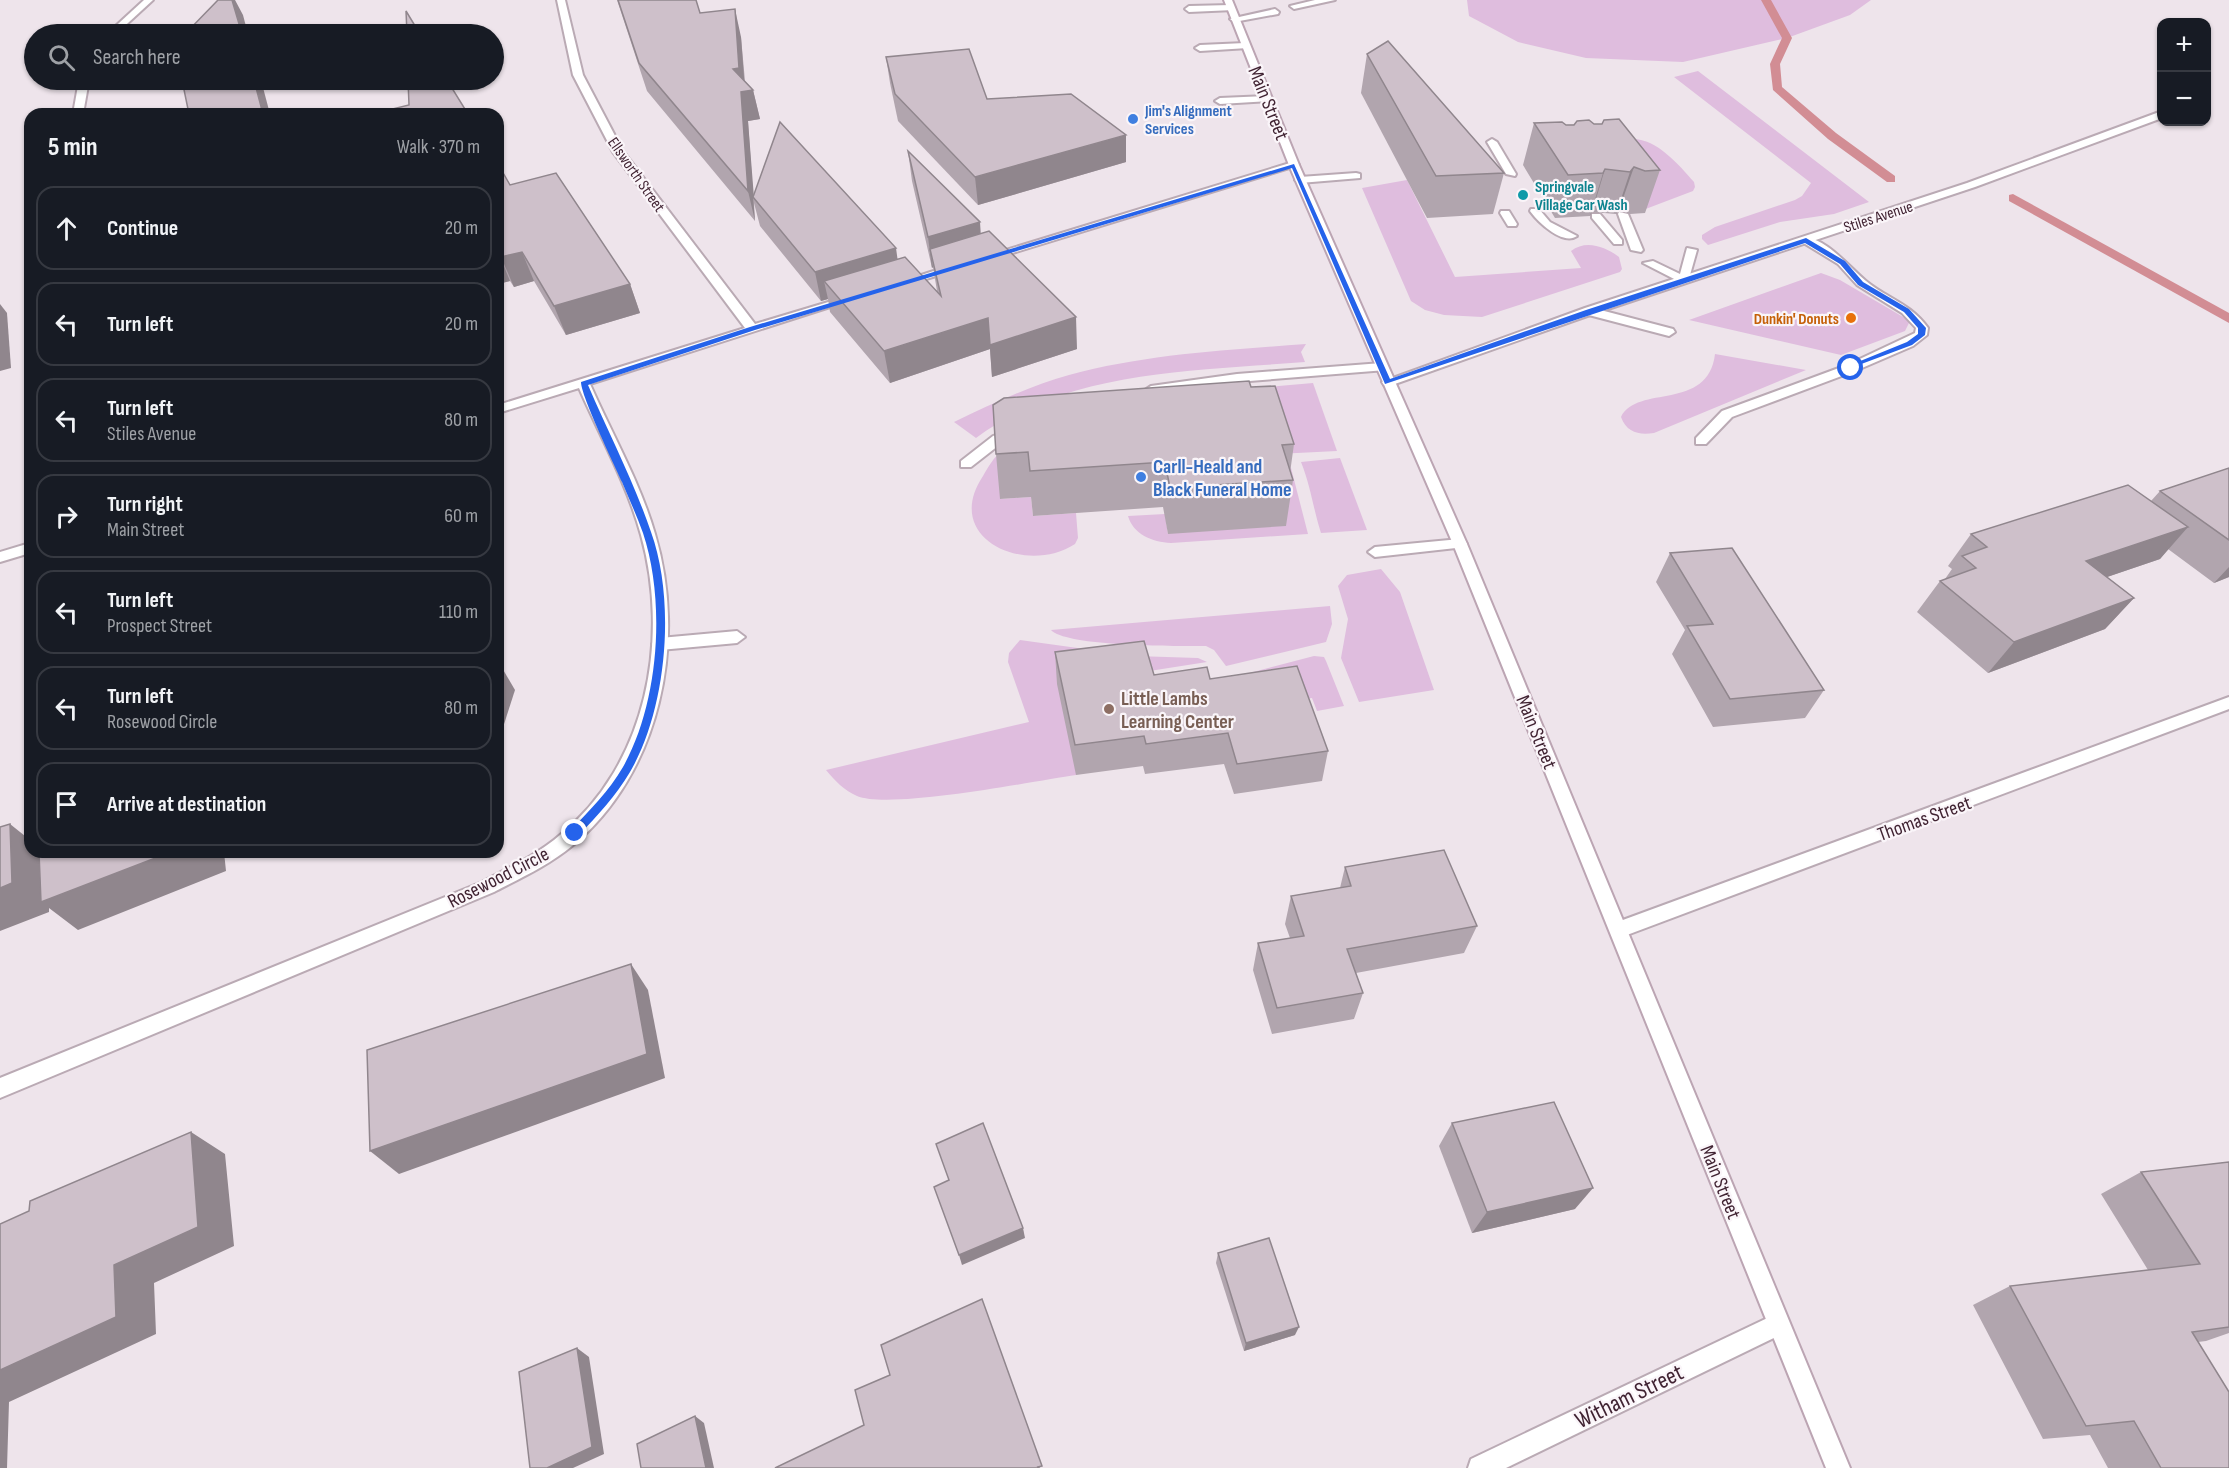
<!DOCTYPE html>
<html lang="en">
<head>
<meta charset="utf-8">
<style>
	:root { --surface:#171b24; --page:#20242c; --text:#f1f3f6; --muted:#9ea1a6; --line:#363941 }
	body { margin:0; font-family:"Sofia Sans Condensed",sans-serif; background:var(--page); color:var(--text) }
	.controls { position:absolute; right:18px; top:18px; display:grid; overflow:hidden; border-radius:12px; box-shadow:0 2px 4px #0004 }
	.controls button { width:54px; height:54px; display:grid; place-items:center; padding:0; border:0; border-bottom:2px solid var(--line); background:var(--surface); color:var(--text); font:30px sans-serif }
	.stop { position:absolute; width:18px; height:18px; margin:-14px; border:4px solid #2563eb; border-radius:50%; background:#fff }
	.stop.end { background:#2563eb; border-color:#fff; box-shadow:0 2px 6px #0008 }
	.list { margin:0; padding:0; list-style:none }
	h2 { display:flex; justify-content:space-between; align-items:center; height:78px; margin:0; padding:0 24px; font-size:26px }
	h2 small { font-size:20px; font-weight:400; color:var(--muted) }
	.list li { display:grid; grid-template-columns:39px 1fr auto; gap:18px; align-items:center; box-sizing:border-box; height:84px; margin:0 12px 12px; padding:0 12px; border:2px solid var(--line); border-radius:18px }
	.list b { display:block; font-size:22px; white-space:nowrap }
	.list p { margin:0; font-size:20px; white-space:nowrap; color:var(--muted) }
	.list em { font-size:20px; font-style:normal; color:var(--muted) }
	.icon { flex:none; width:33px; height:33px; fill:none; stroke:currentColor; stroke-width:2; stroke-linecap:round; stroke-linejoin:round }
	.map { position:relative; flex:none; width:2229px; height:1468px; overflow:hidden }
	.search { position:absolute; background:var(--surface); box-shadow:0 2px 4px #0004; left:24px; top:24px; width:480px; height:66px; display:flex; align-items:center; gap:15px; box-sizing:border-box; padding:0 21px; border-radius:33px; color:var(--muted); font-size:22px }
	.panel { position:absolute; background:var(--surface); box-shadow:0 2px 4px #0004; left:24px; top:108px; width:480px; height:750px; border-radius:18px }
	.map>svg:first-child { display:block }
	.green { fill:#dfbdde }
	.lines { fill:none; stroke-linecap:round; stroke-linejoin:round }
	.stream { fill:#d28d94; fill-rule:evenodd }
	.service-casing { stroke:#baaab4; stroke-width:4 }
	.minor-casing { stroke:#baaab4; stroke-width:4 }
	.secondary-casing { stroke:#bca5b3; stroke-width:4 }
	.service { fill:#fff; fill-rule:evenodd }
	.minor { fill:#fff; fill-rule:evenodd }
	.secondary { fill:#fff; fill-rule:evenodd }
	.wall { fill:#b1a5ae }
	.shaded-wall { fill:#90868d }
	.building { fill:#cec0ca; stroke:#90868d; stroke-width:1.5 }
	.route { fill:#2563eb }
	.shop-dot { fill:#3f7fe0; stroke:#faf5f9; stroke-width:2 }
	.culture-dot { fill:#0f9aa8; stroke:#faf5f9; stroke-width:2 }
	.food-dot { fill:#e8710a; stroke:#faf5f9; stroke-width:2 }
	.education-dot { fill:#8d6e63; stroke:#faf5f9; stroke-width:2 }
	.labels { text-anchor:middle; stroke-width:4.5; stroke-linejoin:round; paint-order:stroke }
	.far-shop-label { font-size:16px; font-weight:bold; fill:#366cbe; stroke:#faf5f9; text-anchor:start }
	.far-street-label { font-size:16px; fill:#402332; stroke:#faf5f9 }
	.far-culture-label { font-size:16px; font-weight:bold; fill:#0d838f; stroke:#faf5f9; text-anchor:start }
	.far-food-label { font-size:16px; font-weight:bold; fill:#c56008; stroke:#faf5f9; text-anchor:end }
	.street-label { font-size:20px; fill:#402332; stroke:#faf5f9 }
	.shop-label { font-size:20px; font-weight:bold; fill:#366cbe; stroke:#faf5f9; text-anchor:start }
	.education-label { font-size:20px; font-weight:bold; fill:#785e54; stroke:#faf5f9; text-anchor:start }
	.near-street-label { font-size:24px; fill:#402332; stroke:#faf5f9 }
</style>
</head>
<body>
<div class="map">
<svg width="2229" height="1468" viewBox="0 0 2229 1468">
	<rect width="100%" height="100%" fill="#eee4eb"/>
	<!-- green -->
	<g class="green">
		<path d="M1467,0H1871L1850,15L1787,38L1683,62L1586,58L1518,42L1469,16Z"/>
		<path d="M1698,71L1869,202L1834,214L1780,222L1708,245L1702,239V235L1715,227L1795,200L1802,196L1811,183L1674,77Z"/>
		<path d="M1633,139C1657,139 1679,165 1694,182L1695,187L1693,191L1643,210Z"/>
		<path d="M1407,180L1455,277L1581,268L1571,251C1586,239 1606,247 1619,257L1622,269L1620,272L1482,317L1444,315L1425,310L1411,301L1362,188Z"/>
		<path d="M1821,273L1840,280L1910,321L1905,331L1841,355L1689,320Z"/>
		<path d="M1306,344L1301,352L1305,362C1195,371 1068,370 976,438L954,422C992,404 1029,386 1069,375C1146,354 1228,350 1306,344Z"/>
		<path d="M1715,354L1806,370L1654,433C1639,435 1627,433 1621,417C1637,384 1708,412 1715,354Z"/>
		<path d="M1313,383L1337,451L1277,454L1220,391Z"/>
		<path d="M1002,451L1000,499L1031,497L1033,516L1076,513L1078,538L1075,544C1026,576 941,539 983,476C989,466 993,458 1002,451Z"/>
		<path d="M1340,458L1367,530L1321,533C1313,508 1311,487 1301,462Z"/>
		<path d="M1290,464L1308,534L1171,543C1152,542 1133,534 1128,516L1165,514L1168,534Z"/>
		<path d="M1381,569L1400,592L1434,690L1359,702L1341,658L1348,619L1338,586L1347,575Z"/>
		<path d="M1330,606L1332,624L1326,642L1226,666L1214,650L1206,646C1179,646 1067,647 1051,630Z"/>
		<path d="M1020,640L1135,656L1198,658L1207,662L1143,672L1076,775C1034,781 890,810 857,796C845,791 834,780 826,770L1029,722L1008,662L1009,653Z"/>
		<path d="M1314,656L1324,657L1326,661L1344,706L1317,711L1312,698L1292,701L1238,676Z"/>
	</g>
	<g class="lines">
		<!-- stream -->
		<g class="stream">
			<path d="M1761,0H1771L1792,38L1780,64L1782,87L1836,133L1895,176V182H1887L1828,139L1773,90L1770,64L1782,38Z"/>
			<path d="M2013,194L2229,313V323L2009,201V195Z"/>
		</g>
		<!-- service casing -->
		<g class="service-casing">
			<g id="service">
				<path d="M1315,0H1335L1294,9L1290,6Z"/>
				<path d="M1231,5L1235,8L1234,10L1189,12L1185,9L1189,6Z"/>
				<path d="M1275,9L1279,12L1278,14L1234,22L1230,19Z"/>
				<path d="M1245,43L1250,46L1248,48L1200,51L1195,48L1200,45Z"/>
				<path d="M1267,96L1272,99L1270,101L1220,104L1215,101L1220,98Z"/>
				<path d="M1492,139L1497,142L1516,174L1515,176L1506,174L1487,142Z"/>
				<path d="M1356,173L1360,174V178L1300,183L1295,180L1300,177Z"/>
				<path d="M1531,209H1539L1550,222L1577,236C1563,246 1538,222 1530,211Z"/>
				<path d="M1501,211H1509L1517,224L1516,226H1508L1500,213Z"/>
				<path d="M1619,212L1628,214L1643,250L1641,252L1631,250L1618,214Z"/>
				<path d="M1592,214H1600L1622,240V244H1614L1592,218Z"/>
				<path d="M1802,238C1823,234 1851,269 1866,281C1888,299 1910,303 1928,328L1927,335L1913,346L1855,371L1732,417L1706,444H1696V438L1722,411L1847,365L1915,333L1916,328L1902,313L1857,285L1838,264L1802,242Z"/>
				<path d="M1687,248L1697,250L1688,282H1680L1643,263L1653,261L1680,274Z"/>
				<path d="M1589,307L1673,329L1675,332L1669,336L1585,314L1583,311Z"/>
				<path d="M1382,363L1386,364V370L1237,382L1151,394L1145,390L1151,386L1237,374Z"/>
				<path d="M1014,428L1021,432L1003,442L971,467H961V461L993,436Z"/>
				<path d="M1460,539L1465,541L1467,544L1465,547L1375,557L1368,552L1375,547Z"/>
				<path d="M737,631L745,637L737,643L660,650L652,644L660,638Z"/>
			</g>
		</g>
		<!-- minor casing -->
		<g class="minor-casing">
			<g id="minor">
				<path d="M144,0H153L116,34H107Z"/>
				<path d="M557,0H565L583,75L623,151L755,324L845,297L855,299L590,384C612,434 640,482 655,534C687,641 661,773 572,846C549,865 521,878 494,892L0,1098V1078L482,882C508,868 537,855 560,835C647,765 670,639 641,535C627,484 600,436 579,388L498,413V405L745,328L613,152L573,75Z"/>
				<path d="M79,80H89L83,114H73Z"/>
				<path d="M2162,111V118L1975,187L1593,314L1392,385H1384L1382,382L1585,308L1967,183Z"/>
				<path d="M1290,163L1299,165L993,259L983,257Z"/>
				<path d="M955,264L959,265V269L903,286L897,283Z"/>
				<path d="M30,543V553L0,562V552Z"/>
				<path d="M2229,697V709L1619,938L1612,936L1610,930L1612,924Z"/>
				<path d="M1778,1313L1786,1316L1789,1324L1786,1332L1506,1468H1468L1471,1459Z"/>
			</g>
		</g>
		<!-- secondary casing -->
		<g class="secondary-casing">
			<path id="secondary" d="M1224,0H1232L1299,165L1467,544L1850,1468H1826L1453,544L1289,165Z"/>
		</g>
		<!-- service -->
		<use href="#service" class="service"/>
		<!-- minor -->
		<use href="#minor" class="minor"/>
		<!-- secondary -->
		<use href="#secondary" class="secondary"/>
	</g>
	<!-- wall -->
	<g class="wall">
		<path d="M617,0H696L700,13L741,37L745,81L753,90L760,119L748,121L753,195L898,259L937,291L933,267L932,268L912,181L908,151L981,234L1077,349L992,377L990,349L890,383L830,312L828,299L821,301L760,226L754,203L755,221L647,91Z"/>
		<path d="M1367,54L1504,173L1493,214L1427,218L1361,93Z"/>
		<path d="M886,57L1126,162L978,205L898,121L890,83Z"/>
		<path d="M1534,123L1566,125L1594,124L1660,170L1645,213L1630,214L1619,210L1616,214L1592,212L1590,216L1555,218L1523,165Z"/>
		<path d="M498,164L510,185L630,284L640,313L566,335L534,281L514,287L510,281L498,284Z"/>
		<path d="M1251,387L1294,444L1290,473L1293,480L1286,526L1168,534L1163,507L1033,516L1031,497L1000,499L996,454Z"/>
		<path d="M2229,468V577L2214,583L2168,549L2160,559L2107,577L2134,598L2105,629L1988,673L1917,612L1940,581L1945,579L1952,569L1948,566L1971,534L2151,501L2160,491Z"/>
		<path d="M1670,553L1824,690L1805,718L1713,727L1672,654L1685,630L1656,582Z"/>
		<path d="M1055,652L1154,675L1210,679L1328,751L1322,781L1234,794L1224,764L1145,774L1143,766L1076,775L1057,684Z"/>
		<path d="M1345,867L1477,926L1464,953L1356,973L1363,993L1354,1019L1272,1034L1253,970L1258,943L1290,938L1285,924L1291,896L1340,888Z"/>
		<path d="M1452,1123L1575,1209L1472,1233L1439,1146Z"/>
		<path d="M2229,1162V1333L2206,1341L2198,1342L2229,1468H2108L2090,1435L2043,1439L1973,1305L2010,1286L2148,1270L2101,1194L2141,1172Z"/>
		<path d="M1218,1253L1295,1335L1244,1351L1216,1263Z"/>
	</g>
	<!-- shaded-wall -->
	<g class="shaded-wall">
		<path d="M232,0H235L243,15L248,34H242Z"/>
		<path d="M735,9L741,37L745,91L753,90L760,119L748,121L754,198L753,197L755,221L748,191L733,69Z"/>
		<path d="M254,80H261L270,114H263Z"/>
		<path d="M1126,135V162L978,205L975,177Z"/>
		<path d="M1634,167L1619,210L1616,214L1630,172Z"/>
		<path d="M1605,169L1592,212L1590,216L1603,173Z"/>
		<path d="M980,222L982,253L930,249L933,267L932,268L928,237Z"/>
		<path d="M896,248L900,277L824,281L828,299L821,301L815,272Z"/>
		<path d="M498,252L510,281L498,284Z"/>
		<path d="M522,252L534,281L514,287L501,257Z"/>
		<path d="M630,284L640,313L566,335L554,306Z"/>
		<path d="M0,304L7,313L11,368L0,371Z"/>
		<path d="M1076,317L1077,349L992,377L990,349L890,383L884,351L988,318Z"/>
		<path d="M2188,527L2160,559L2060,593L2086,561Z"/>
		<path d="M2229,567V577L2214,583Z"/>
		<path d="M2134,598L2105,629L1988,673L2014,642Z"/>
		<path d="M498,661L515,690L498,743Z"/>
		<path d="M10,824L30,840V852H224L226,871L78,930L49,908V912L0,931V888Z"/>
		<path d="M631,964L648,990L665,1078L399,1174L370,1151Z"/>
		<path d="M191,1132L225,1154L234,1246L154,1283L156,1334L9,1402L7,1468H0V1370L114,1265Z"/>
		<path d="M1593,1188L1575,1209L1472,1233L1487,1212Z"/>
		<path d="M1023,1228L1025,1238L962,1265L959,1255Z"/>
		<path d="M1299,1327L1295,1335L1244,1351L1246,1343Z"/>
		<path d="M577,1348L589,1357L604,1454L573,1468H547Z"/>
		<path d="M695,1416L704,1423L714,1468H706Z"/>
	</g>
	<!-- building -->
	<g class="building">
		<path d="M218,0H232L242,34H185Z"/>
		<path d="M618,0H696L700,13L735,9L739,68L733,69L753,90L741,92L748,191L639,63Z"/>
		<path d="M406,11L420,34H407Z"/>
		<path d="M1388,41L1504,173L1436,176L1367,54Z"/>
		<path d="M969,49L987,99L1071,94L1126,135L975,177L895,94L886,57Z"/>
		<path d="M182,80H254L263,114H189Z"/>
		<path d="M408,80H447L468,114H376V113L409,105Z"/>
		<path d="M1619,119L1660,170L1645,171L1634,167L1630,172L1605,169L1603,173L1568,175L1534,123L1562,122L1566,125H1574L1577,121L1589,120L1594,124H1602L1604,120Z"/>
		<path d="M780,122L896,248L815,272L753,197Z"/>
		<path d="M908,151L980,222L928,237Z"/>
		<path d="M498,164L510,185L556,173L630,284L554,306L522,252L501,257L498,252Z"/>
		<path d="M989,231L1076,317L990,345L988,318L884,351L824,281L905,257L941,296L930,249Z"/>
		<path d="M1249,381L1251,387L1275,386L1294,444L1282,445L1293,480L1170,488L1165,462L1030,471L1028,452L996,454L993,405L1004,398Z"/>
		<path d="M2229,468V540L2160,491Z"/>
		<path d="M2128,485L2188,527L2086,561L2134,598L2014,642L1940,581L1976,568L1962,556L1987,547L1971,534Z"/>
		<path d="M1732,548L1824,690L1730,699L1687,626L1713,624L1670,553Z"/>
		<path d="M1144,641L1154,675L1207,667L1210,679L1297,666L1328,751L1237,764L1228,733L1146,744L1144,736L1075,745L1055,652Z"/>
		<path d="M10,824L12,883L0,888V827Z"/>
		<path d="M1444,850L1477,926L1347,949L1363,993L1277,1008L1258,943L1304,936L1291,896L1351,886L1345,867Z"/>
		<path d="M39,852H171L41,902Z"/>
		<path d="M631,964L647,1054L370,1151L367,1050Z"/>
		<path d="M1554,1102L1593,1188L1487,1212L1452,1123Z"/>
		<path d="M983,1123L1023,1228L959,1255L934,1187L949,1180L936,1144Z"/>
		<path d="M191,1132L198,1227L114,1265L116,1317L0,1370V1224L29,1211L30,1201Z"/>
		<path d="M2229,1162V1327L2192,1332L2229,1392V1468H2161L2134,1421L2086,1426L2010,1286L2200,1264L2141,1172Z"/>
		<path d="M1269,1238L1299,1327L1246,1343L1218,1253Z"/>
		<path d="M982,1299L1042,1466L1038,1467L1039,1468H775L864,1425L855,1390L890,1375L881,1345Z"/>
		<path d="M577,1348L592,1447L547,1468H530L519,1372Z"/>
		<path d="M695,1416L706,1468H641L637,1444Z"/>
	</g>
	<!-- route -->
	<path class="route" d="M1294,164L1390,379L1586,310L1806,238L1845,261L1863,282L1909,309L1926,328L1925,335L1912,345L1848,369V366L1907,342L1918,334V328L1904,312L1858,285L1840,264L1805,243L1385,384L1292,168L755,330L588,385C609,434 634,482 651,532C676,601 667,709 630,772C616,796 597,816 578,836H571V830C590,810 609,791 623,767C659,703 666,602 643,533C637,516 629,499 622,482C614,464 581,396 581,382L750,327Z"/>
	<!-- markers -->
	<g class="shop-dot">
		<circle cx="1133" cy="119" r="6"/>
		<circle cx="1141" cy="477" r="6"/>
	</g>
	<circle class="culture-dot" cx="1523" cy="195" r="6"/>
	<circle class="food-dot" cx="1851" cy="318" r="6"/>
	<circle class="education-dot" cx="1109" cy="709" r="6"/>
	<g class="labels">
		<!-- far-shop labels -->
		<g class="far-shop-label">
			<text x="1145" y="116">Jim's Alignment<tspan x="1145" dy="18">Services</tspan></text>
		</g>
		<!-- far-street labels -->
		<g class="far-street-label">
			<text transform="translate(637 174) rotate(55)" y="6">Ellsworth Street</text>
			<text transform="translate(1878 216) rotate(-18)" y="6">Stiles Avenue</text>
		</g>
		<!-- far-culture labels -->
		<g class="far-culture-label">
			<text x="1535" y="192">Springvale<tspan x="1535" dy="18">Village Car Wash</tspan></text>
		</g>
		<!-- far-food labels -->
		<g class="far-food-label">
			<text x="1839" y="324">Dunkin' Donuts</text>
		</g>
		<!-- street labels -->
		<g class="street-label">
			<text transform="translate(1269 103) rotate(68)" y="7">Main Street</text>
			<text transform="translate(1537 732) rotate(68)" y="7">Main Street</text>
			<text transform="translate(1924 818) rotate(-20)" y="7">Thomas Street</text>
			<text transform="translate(498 877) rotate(-27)" y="7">Rosewood Circle</text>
			<text transform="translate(1721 1182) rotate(68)" y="7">Main Street</text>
		</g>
		<!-- shop labels -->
		<g class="shop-label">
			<text x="1153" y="473">Carll-Heald and<tspan x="1153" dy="23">Black Funeral Home</tspan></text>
		</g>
		<!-- education labels -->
		<g class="education-label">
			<text x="1121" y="705">Little Lambs<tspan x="1121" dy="23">Learning Center</tspan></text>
		</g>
		<!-- near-street labels -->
		<g class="near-street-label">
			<text transform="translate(1629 1396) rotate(-26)" y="8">Witham Street</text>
		</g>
	</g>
</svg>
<div class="controls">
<button>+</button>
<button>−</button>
</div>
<div class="stop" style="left:1851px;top:368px"></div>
<div class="stop end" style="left:575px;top:833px"></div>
<div class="search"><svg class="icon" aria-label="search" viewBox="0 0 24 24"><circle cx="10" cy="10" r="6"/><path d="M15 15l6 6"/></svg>Search here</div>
<section class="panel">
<h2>5 min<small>Walk · 370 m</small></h2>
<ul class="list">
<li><svg class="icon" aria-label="ahead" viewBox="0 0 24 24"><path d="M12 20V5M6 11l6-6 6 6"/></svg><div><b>Continue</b></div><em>20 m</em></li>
<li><svg class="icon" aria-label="left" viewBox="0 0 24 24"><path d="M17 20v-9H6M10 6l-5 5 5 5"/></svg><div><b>Turn left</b></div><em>20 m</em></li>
<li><svg class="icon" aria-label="left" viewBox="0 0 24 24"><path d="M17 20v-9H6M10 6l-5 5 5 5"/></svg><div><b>Turn left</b><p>Stiles Avenue</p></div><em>80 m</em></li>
<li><svg class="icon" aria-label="right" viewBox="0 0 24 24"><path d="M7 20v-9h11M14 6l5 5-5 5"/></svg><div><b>Turn right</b><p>Main Street</p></div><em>60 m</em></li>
<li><svg class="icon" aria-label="left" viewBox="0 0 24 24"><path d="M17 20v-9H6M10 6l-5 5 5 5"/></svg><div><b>Turn left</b><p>Prospect Street</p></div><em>110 m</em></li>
<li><svg class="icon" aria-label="left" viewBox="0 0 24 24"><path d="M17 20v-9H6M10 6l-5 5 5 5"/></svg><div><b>Turn left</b><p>Rosewood Circle</p></div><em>80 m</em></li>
<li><svg class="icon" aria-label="arrive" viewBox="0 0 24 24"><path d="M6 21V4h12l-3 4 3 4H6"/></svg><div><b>Arrive at destination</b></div></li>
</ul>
</section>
</div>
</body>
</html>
